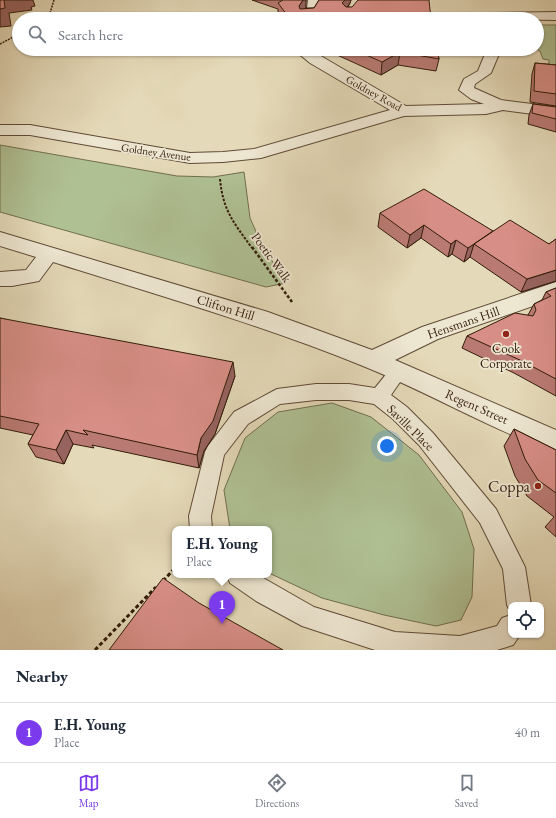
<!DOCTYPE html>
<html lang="en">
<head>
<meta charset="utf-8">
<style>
	:root { --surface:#fff; --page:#f2f2f3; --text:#1f2937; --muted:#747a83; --line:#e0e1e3; --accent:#7c3aed }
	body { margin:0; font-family:"EB Garamond",serif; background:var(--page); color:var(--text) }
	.controls { position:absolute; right:12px; bottom:12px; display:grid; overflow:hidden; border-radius:8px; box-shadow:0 1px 3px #0004 }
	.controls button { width:36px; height:36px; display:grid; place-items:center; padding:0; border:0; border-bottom:1px solid var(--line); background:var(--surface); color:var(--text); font:20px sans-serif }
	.you { position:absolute; left:387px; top:446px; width:14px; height:14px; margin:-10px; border:3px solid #fff; border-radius:50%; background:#1a73e8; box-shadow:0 0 0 6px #1a73e833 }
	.badge { display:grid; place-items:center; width:26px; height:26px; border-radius:50%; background:var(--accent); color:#fff; font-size:13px; font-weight:700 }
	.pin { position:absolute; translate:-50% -33px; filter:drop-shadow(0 1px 2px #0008) }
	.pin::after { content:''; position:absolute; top:21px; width:14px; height:12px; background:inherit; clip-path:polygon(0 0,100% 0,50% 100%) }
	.popup { position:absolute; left:172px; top:526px; width:100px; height:52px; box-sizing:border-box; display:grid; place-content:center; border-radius:8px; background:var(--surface); filter:drop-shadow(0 1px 3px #0005); font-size:13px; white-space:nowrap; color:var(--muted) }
	.popup b { font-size:15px; color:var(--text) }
	.popup::after { content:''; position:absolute; left:50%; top:100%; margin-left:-8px; border:8px solid transparent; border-top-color:var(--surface) }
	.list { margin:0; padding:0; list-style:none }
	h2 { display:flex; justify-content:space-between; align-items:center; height:52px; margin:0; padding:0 16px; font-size:17px }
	h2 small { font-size:13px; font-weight:400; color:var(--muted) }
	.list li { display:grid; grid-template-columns:26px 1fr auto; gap:12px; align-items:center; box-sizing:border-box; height:60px; padding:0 16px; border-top:1px solid var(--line) }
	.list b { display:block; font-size:15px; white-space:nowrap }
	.list p { margin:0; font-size:13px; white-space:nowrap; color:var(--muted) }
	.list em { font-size:13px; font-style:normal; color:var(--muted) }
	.icon { flex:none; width:22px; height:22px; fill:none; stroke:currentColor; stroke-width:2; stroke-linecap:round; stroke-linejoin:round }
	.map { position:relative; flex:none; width:556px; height:650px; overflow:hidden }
	.search { position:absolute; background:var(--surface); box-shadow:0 1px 3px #0004; left:12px; right:12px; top:12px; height:44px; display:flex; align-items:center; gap:10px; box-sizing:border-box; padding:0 14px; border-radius:22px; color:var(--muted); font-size:15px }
	.sheet { height:112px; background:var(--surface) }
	nav { display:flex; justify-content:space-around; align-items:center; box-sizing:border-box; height:56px; border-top:1px solid var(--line); background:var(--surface); font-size:11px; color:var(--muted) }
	nav a { display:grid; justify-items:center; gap:2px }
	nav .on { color:var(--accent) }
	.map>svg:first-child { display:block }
	.green { fill:#afc093; stroke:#716e4e }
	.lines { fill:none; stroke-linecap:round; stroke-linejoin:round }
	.lane-casing { stroke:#5f4b36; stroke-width:2 }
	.street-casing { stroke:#5f4b36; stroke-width:2 }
	.path-far3 { stroke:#331c0a; stroke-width:1.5; stroke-dasharray:2 1; stroke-linecap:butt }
	.path-far2 { stroke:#331c0a; stroke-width:2; stroke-dasharray:2.5 1.5; stroke-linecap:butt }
	.path-far1 { stroke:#331c0a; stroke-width:2.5; stroke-dasharray:3 2; stroke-linecap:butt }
	.path { stroke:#331c0a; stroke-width:3; stroke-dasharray:4 2.5; stroke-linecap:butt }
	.lane { fill:#ede6d1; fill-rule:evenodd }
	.street { fill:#ede6d1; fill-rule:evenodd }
	.wall { fill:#b97a73; stroke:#331c0a }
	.shaded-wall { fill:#96635e; stroke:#331c0a }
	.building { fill:#d78e86; stroke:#331c0a }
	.poi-dot { fill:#8f2418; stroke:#ede6d1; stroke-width:1.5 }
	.labels { text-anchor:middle; stroke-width:3.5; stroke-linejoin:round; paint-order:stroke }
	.far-street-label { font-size:11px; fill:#331c0a; stroke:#ede6d1 }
	.street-label { font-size:13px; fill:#331c0a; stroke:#ede6d1 }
	.poi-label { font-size:13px; fill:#331c0a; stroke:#ede6d1 }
	.near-poi-label { font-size:16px; fill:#331c0a; stroke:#ede6d1; text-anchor:end }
</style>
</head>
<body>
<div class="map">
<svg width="556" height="650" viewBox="0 0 556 650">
	<rect width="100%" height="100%" fill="#e4d9b8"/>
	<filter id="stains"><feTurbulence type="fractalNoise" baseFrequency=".005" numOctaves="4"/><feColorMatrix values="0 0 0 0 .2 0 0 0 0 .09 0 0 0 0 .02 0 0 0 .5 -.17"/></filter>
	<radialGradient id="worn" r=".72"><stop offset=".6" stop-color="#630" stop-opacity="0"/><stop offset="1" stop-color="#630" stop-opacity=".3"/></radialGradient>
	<!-- green -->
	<g class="green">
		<path d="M537,25H556V65L549,66V60L543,59L540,51L536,49Z"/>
		<path d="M0,145L177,176L213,177L244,172L250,218L262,245L286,283L266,287L0,212Z"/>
		<path d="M332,403L371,417L419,455L462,512L474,549L472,597L461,620L436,626L384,615L322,598L269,573V529H230L224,490L245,438L278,412Z"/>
	</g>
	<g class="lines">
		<!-- lane casing -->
		<g class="lane-casing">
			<g id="lane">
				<path d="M398,365L404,367L407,372L391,395L407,407L433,433L496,509L525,567L531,605H511V613L507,605L503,569L480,523L419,445L393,419L374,404L349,400H316L280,404L248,424L224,455L211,516L212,529H190L189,516L205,452L208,446L234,412L277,389L316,384H349L375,388L392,367Z"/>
				<path d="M227,575H258L314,607L395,632L460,636L497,626L502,618L511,615V635H520L513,645L497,650H375L302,626L256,601L230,583Z"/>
			</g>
		</g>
		<!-- street casing -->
		<g class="street-casing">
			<g id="street">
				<path d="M308,0H320L319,8L312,19H300L307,8Z"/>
				<path d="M556,12V20L487,19L486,17L492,13Z"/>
				<path d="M293,49H309L406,106L484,104L471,99L459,90L464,79L478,71L487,49H501L491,73L475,84L474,88L501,100L556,107V117L503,110L486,114L404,116L261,158L223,162L190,163L30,135H0V125H30L190,153L223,152L254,149L390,110L310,63Z"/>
				<path d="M0,232L268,312L372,350L422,327L556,282V298L438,339L395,360L556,430V453C490,429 428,392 363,366C262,325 158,295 53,262L39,281L12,286H0V272L26,270L36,257L0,246Z"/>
			</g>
		</g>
		<!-- path-far3 -->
		<g class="path-far3">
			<path d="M43,19L50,13L54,0"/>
			<path d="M0,44L19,34"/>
		</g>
		<!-- path-far2 -->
		<path class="path-far2" d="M220,179C223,211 234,223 252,248"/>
		<!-- path-far1 -->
		<path class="path-far1" d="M252,247L292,302"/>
		<!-- path -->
		<g class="path">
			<path d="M163,581L175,568"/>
			<path d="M95,650L156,587"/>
		</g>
		<!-- lane -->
		<use href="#lane" class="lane"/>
		<!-- street -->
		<use href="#street" class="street"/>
	</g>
	<!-- wall -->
	<g class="wall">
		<path d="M252,0H306L305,8H314L319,0H351L350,3L348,7L431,19H281L278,15V9Z"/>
		<path d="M324,49H437L439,59L436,71L398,65L381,75Z"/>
		<path d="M535,63L556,65V106L530,102L532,74Z"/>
		<path d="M533,104L556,107V132L528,124L529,115Z"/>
		<path d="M380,213L493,231L549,244L556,239V281L521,292L470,257L464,262L452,254L448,257L421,238L407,248L378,227Z"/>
		<path d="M556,288V396L514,373L462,348L467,336L528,315L534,304L542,300L546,292Z"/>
		<path d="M0,318L235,376L215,434L204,451L199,468L92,445L94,448L73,444L64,464L36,457L28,444L33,435L0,428Z"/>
		<path d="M514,429L556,450V537L545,527L554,517L527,496L515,476L504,446Z"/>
	</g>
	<!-- shaded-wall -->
	<g class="shaded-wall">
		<path d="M4,0H33L35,6L31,7L32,10L9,13L11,26L0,27V9Z"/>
		<path d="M303,0H306V7L299,18V6Z"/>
		<path d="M345,0H351L350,3L342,15V3Z"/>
		<path d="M400,52L398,65L381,75L382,62Z"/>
		<path d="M424,225L421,238L407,248L410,235Z"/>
		<path d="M456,240L452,254L448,257L451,244Z"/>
		<path d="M474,244L470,257L464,262L468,248Z"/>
		<path d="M556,270V281L521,292L527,279Z"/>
		<path d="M233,362L235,376L215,434L204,451L199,468L197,455L201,438Z"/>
		<path d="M66,430L73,444L64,464L56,450Z"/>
	</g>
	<!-- building -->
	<g class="building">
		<path d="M0,0H4L5,8L0,9Z"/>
		<path d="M283,0H303L299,6L300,9L314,8L319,0H345L342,3L346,7H352L358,0H429L431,19H290L278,3Z"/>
		<path d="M353,49H437L439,59L400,52L382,62Z"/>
		<path d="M535,63L556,65V94L534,91Z"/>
		<path d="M533,104L556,107V119L532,113Z"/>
		<path d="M424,189L493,231L474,244L510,220L549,244L556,239V270L527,279L474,244L468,248L456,240L451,244L424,225L410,235L380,213Z"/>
		<path d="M556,288V379L520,360L467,336L515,313L533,316L536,310L534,304L551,296L546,292Z"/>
		<path d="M0,318L233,362L213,421L201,438L197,455L83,430L88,435L66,430L56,450L28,444L39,424L0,416Z"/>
		<path d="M514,429L556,450V493L538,480L525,459Z"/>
		<path d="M163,578L199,603L283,650H109Z"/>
	</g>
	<!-- markers -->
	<g class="poi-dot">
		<circle cx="506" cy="334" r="4"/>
		<circle cx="538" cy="486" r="4"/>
	</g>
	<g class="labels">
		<!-- far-street labels -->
		<g class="far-street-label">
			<text transform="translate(374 93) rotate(29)" y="4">Goldney Road</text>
			<text transform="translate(156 152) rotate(8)" y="4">Goldney Avenue</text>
		</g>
		<!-- street labels -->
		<g class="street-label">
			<text transform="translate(272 257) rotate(54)" y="5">Poetic Walk</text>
			<text transform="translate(226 307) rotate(17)" y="5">Clifton Hill</text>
			<text transform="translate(463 322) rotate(-19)" y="5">Hensmans Hill</text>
			<text transform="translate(477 406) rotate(24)" y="5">Regent Street</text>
			<text transform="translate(411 427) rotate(44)" y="5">Saville Place</text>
		</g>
		<!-- poi labels -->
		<g class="poi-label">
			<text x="506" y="353">Cook<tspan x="506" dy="15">Corporate</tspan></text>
		</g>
		<!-- near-poi labels -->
		<g class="near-poi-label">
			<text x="530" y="492">Coppa</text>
		</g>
	</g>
	<rect width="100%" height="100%" filter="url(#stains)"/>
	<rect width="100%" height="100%" fill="url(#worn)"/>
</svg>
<div class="controls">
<button><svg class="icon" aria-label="locate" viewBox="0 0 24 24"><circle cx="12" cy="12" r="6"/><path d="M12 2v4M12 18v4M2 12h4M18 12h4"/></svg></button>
</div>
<div class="you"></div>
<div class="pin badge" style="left:222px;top:624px">1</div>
<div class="popup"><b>E.H. Young</b>Place</div>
<div class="search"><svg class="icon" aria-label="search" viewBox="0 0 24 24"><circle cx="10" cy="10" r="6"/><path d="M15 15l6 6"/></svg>Search here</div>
</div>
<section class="sheet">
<h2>Nearby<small></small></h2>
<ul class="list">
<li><span class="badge">1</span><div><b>E.H. Young</b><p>Place</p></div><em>40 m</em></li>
</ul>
</section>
<nav>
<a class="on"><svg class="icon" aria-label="map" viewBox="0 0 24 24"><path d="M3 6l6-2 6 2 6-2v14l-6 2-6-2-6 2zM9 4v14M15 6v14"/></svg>Map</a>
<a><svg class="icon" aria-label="directions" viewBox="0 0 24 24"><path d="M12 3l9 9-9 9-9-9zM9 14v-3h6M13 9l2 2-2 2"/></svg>Directions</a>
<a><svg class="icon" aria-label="saved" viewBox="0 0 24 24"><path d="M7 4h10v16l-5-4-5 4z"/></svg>Saved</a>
</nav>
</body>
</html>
